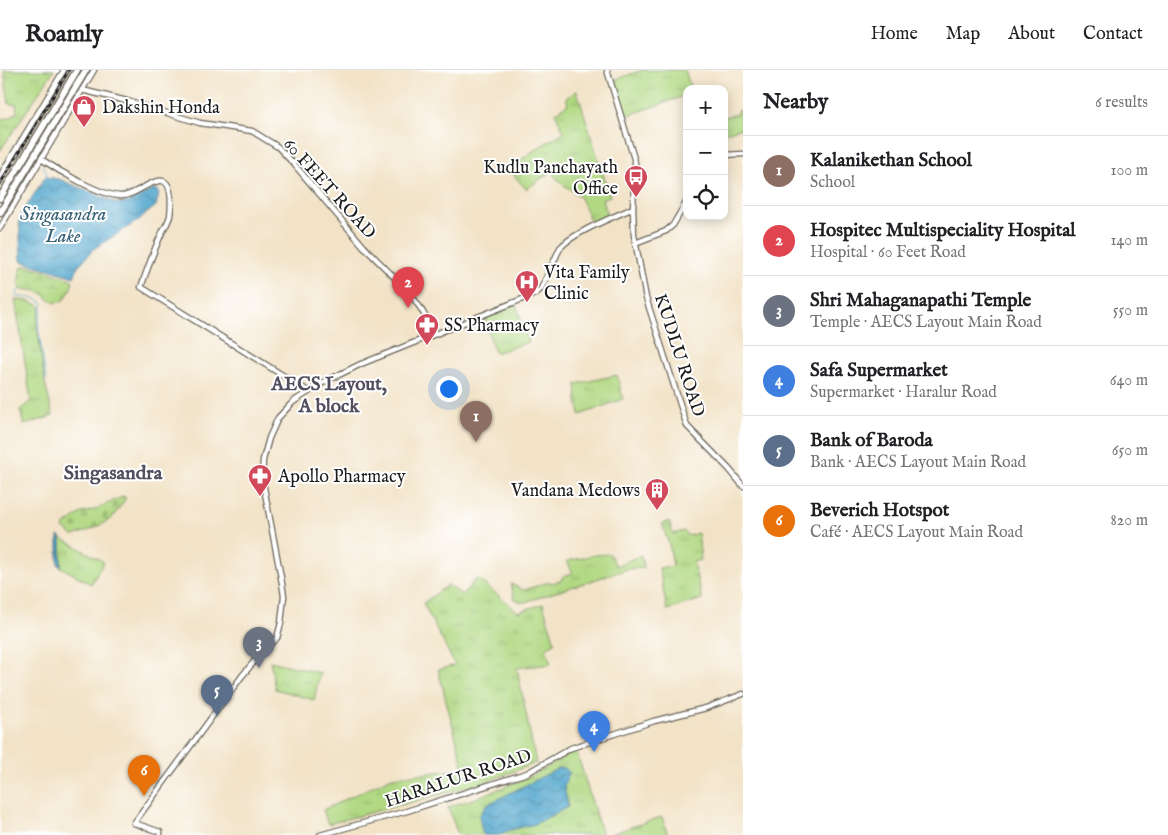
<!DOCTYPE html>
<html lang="en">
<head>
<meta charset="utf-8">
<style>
	:root { --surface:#fff; --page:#f2f2f2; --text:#202124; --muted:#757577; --line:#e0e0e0; --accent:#d1495b }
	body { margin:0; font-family:"IM FELL English",serif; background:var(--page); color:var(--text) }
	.controls { position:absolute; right:15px; top:15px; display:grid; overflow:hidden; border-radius:10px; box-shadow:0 2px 12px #0003 }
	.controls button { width:45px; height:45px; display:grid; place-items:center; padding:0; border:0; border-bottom:1px solid var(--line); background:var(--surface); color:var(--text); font:25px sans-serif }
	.you { position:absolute; left:448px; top:318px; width:18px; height:18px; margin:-12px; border:4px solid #fff; border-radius:50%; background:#1a73e8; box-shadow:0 0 0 8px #1a73e833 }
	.badge { display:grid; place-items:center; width:32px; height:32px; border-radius:50%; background:var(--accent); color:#fff; font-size:16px; font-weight:700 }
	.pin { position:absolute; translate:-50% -41px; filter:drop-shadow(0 1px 2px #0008) }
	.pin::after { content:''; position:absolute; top:26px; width:18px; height:15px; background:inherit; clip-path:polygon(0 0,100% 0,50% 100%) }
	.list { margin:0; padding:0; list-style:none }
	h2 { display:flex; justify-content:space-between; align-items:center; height:65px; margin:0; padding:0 20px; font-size:21px }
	h2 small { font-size:16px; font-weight:400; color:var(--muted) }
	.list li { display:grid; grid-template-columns:32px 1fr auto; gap:15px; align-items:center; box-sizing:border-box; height:70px; padding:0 20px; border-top:1px solid var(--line) }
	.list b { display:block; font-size:19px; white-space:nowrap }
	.list p { margin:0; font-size:16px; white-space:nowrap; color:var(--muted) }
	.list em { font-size:16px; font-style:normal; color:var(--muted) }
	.icon { flex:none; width:28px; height:28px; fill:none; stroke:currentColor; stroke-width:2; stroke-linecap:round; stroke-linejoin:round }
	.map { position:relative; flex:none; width:743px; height:765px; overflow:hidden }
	header { display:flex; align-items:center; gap:30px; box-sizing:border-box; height:70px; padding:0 25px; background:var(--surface); border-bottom:1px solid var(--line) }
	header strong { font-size:24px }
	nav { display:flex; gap:28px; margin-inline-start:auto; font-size:18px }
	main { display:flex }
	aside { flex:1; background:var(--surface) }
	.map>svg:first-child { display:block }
	.grass { fill:url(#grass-tufts); stroke:#667a4f }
	.wetland { fill:url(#wetland-marsh); stroke:#667a4f }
	.cemetery { fill:url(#cemetery-stones); stroke:#667a4f }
	.park { fill:url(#park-crowns); stroke:#667a4f }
	.water { fill:url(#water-waves); stroke:#356074 }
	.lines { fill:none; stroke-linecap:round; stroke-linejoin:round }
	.stream { stroke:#4ea4cb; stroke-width:1 }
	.minor-casing { stroke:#676258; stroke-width:7 }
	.highway-casing { stroke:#676258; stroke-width:9 }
	.minor { stroke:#fff; stroke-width:4.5 }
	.highway { stroke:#fff; stroke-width:6 }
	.rail-casing { stroke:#1c1c1c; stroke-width:3 }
	.rail { stroke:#fff; stroke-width:1; stroke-dasharray:4; stroke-linecap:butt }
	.labels { text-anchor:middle; stroke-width:4; stroke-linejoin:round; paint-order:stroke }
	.poi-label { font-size:18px; fill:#1c1c1c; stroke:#fff; text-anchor:start }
	.street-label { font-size:18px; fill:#1c1c1c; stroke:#fff }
	.water-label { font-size:19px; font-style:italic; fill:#356074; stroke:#fff }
	.neighbourhood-label { font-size:19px; font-weight:bold; fill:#524e5e; stroke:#fff }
	.quarter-label { font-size:20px; font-weight:bold; fill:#524e5e; stroke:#fff }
</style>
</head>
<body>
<header>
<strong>Roamly</strong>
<nav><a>Home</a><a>Map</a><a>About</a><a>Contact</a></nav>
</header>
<main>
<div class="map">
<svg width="743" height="765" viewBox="0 0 743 765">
	<defs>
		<pattern id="grass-tufts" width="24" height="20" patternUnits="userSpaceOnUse" patternTransform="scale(1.25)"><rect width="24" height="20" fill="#b1d882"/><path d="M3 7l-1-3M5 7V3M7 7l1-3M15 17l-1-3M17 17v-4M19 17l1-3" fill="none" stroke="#98b970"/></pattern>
		<pattern id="wetland-marsh" width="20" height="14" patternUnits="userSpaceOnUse" patternTransform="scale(1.25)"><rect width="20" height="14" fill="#b1d882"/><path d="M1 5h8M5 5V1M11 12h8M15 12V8" fill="none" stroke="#98b970"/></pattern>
		<pattern id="cemetery-stones" width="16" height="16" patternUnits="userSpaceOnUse" patternTransform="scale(1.25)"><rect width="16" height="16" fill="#b1d882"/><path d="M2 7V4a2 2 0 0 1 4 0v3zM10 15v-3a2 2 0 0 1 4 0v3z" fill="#98b970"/></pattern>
		<pattern id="park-crowns" width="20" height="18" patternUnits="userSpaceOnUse" patternTransform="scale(1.25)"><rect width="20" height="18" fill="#b1d882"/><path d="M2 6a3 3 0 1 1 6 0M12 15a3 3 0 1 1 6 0" fill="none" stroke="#98b970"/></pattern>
		<pattern id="water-waves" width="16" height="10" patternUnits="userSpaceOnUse" patternTransform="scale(1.25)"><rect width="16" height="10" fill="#4ea4cb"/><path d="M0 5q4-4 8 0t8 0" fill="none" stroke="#4085a4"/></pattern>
	</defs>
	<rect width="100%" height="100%" fill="#fff"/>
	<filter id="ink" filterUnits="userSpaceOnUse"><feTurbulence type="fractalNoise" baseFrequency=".02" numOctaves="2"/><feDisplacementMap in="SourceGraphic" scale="10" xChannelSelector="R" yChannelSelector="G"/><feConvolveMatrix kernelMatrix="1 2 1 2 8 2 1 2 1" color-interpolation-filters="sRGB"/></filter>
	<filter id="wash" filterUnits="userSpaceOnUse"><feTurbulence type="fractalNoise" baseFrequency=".0096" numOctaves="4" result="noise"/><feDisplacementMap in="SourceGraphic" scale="20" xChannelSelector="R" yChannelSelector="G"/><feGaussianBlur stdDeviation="1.12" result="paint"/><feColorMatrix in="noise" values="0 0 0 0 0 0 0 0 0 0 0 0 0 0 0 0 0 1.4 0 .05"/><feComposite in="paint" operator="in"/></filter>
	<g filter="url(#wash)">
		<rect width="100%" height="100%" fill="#f2e3c7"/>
		<!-- grass -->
		<g class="grass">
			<path d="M4,0H54L0,81V49L9,48L17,42L16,34H9Z"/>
			<path d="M643,0H685L691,19H687V25L626,46L614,10Z"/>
			<path d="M577,21L610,126L602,129L608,147L592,154L579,126L560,112L551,102L526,119L508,99L536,79L564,62L555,43L568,34L566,28Z"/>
			<path d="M743,40V58L724,63V47L737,44V41Z"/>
			<path d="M15,229L31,232L41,236L37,254L45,313L53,346L24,355L20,340L31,331Z"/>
			<path d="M516,235L529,272L495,283L484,248Z"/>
			<path d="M617,305L623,329L580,345L577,330L576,314Z"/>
			<path d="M669,451L673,464L684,461L688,466L698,463L701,490L693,492L702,529L667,540L659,498L673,496L669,474L662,454Z"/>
			<path d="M61,468L104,492L91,514L61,497Z"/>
			<path d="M610,484L616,496L641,485L644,498L628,499L525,532H520L514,528L511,514L524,520L549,512L552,513L561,511L562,507L573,503L567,491L595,485Z"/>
			<path d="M477,508L518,542L543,534L555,573L546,578L551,594L517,598L536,693L483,713L328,754L323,740L392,707L464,699L438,600L455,595L423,533L448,515L462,525Z"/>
			<path d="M576,680L602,765H458L448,737L473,729L532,706Z"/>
			<path d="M662,747L668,765L610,764Z"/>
		</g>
		<!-- wetland -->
		<path class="wetland" d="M22,196H30L70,209L73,211C71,219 65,236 53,232C48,230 45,224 40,222C35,220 26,220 20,219L18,211Z"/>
		<!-- cemetery -->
		<path class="cemetery" d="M124,426L126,428L112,448L95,458L73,466L63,458L65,455L81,443L94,440Z"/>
		<!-- park -->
		<path class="park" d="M270,591L320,603L314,630L275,619Z"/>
		<!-- water -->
		<g class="water">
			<path d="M45,107L59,109L119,134L129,132L154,119L158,120L159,124L156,136L136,152L95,178L78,196L74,207L21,191L19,148Z"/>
			<path d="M58,466L61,467V497L58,495Z"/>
			<path d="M559,698H565L570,703L564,715L568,737L535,754L507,761L498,765H484L482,762L479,746L486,735Z"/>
		</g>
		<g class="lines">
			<!-- stream -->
			<g class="stream">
				<path d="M42,95L44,97L48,108"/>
				<path d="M20,219L17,223V226C26,229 35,226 43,233L38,256L46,310"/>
			</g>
		</g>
	</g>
	<g filter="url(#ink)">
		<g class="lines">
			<!-- minor casing -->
			<g class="minor-casing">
				<g id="minor">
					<path d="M607,0L635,92L633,138L634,165L646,228L679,331L687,356L729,399L743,416"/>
					<path d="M82,20L127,31L200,53L252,61L278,77L294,94L365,178L410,223L421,239L435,264"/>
					<path d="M724,85L743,84"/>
					<path d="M41,89C59,101 99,125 120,126C134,127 152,108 163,111C173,114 171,138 170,146C168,153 163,160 160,167C153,183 147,200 141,217L308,321"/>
					<path d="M0,110L3,101L64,0"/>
					<path d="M0,158L94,0"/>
					<path d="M635,173L666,161L673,155L687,131"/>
					<path d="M160,765V762L134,753L242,606L263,581L277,568L281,553L284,526L282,513L262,407L263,390L269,368L278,348L293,332L322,313L361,294L535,224L541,219L560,178C572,163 614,147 633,138"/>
					<path d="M320,765L407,741L527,703L571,678L654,651L706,638L743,624"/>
				</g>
			</g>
			<!-- highway casing -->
			<g class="highway-casing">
				<g id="highway">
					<path d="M0,128L77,0"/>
					<path d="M0,143L86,0"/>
				</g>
			</g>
			<!-- minor -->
			<use href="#minor" class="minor"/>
			<!-- highway -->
			<use href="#highway" class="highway"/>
			<!-- rail casing -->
			<g class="rail-casing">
				<path id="rail" d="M0,114L69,0"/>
			</g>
			<!-- rail -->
			<use href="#rail" class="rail"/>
		</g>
	</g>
	<!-- icons -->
	<defs>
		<g id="shop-pin" transform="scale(1.25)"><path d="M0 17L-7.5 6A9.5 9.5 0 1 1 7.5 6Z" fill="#d1495b" stroke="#fff"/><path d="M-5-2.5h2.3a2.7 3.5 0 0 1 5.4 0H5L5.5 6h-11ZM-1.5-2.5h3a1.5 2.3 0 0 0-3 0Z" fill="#fff"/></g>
		<g id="bus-pin" transform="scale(1.25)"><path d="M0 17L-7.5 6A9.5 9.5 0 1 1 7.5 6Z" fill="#d1495b" stroke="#fff"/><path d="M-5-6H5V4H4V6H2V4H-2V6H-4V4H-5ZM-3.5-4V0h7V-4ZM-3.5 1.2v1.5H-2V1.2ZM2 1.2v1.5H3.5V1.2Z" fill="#fff"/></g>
		<g id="hospital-pin" transform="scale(1.25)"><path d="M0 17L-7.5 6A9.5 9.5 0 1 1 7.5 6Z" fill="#d1495b" stroke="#fff"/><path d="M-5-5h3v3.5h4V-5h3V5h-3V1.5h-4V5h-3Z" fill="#fff"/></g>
		<g id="pharmacy-pin" transform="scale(1.25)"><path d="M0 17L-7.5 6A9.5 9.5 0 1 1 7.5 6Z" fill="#d1495b" stroke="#fff"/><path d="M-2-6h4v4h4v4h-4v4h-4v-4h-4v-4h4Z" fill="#fff"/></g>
		<g id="building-pin" transform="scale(1.25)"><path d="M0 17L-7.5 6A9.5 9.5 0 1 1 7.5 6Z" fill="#d1495b" stroke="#fff"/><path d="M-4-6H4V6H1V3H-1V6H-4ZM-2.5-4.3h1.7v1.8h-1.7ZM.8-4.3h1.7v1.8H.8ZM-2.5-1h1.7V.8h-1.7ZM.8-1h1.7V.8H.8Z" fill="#fff"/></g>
	</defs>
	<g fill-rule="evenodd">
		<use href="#shop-pin" x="84" y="37"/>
		<use href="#bus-pin" x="636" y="107"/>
		<use href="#hospital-pin" x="527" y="212"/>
		<use href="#pharmacy-pin" x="427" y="255"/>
		<use href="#pharmacy-pin" x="260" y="406"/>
		<use href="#building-pin" x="657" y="420"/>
	</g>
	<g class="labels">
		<!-- poi labels -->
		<g class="poi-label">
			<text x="102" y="43">Dakshin Honda</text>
			<text x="618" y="103" text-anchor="end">Kudlu Panchayath<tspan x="618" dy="21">Office</tspan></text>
			<text x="544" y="208">Vita Family<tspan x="544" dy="21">Clinic</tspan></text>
			<text x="444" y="261">SS Pharmacy</text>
			<text x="278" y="412">Apollo Pharmacy</text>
			<text x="640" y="426" text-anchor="end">Vandana Medows</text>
		</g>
		<!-- street labels -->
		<g class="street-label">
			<text transform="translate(330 118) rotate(48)" y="6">60 FEET ROAD</text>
			<text transform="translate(680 285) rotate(72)" y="6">KUDLU ROAD</text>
			<text transform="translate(458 708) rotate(-18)" y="6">HARALUR ROAD</text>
		</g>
		<!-- water labels -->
		<g class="water-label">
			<text x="63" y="150">Singasandra<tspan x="63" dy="22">Lake</tspan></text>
		</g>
		<!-- neighbourhood labels -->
		<g class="neighbourhood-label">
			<text x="329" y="320">AECS Layout,<tspan x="329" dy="22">A block</tspan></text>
		</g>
		<!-- quarter labels -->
		<g class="quarter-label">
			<text x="113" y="409">Singasandra</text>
		</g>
	</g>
</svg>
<div class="controls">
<button>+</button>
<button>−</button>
<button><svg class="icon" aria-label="locate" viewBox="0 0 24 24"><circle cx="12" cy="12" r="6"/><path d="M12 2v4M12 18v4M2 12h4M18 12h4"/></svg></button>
</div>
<div class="you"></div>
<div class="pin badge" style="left:476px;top:372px;background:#8d6e63">1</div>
<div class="pin badge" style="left:408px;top:238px;background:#e0444e">2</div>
<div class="pin badge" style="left:259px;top:598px;background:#6b7280">3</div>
<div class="pin badge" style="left:594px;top:682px;background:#3f7fe0">4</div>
<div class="pin badge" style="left:217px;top:646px;background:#5c6f8a">5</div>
<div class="pin badge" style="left:144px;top:726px;background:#e8710a">6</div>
</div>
<aside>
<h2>Nearby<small>6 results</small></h2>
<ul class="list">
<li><span class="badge" style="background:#8d6e63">1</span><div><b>Kalanikethan School</b><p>School</p></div><em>100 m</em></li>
<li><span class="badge" style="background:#e0444e">2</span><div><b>Hospitec Multispeciality Hospital</b><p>Hospital · 60 Feet Road</p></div><em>140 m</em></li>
<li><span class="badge" style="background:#6b7280">3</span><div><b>Shri Mahaganapathi Temple</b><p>Temple · AECS Layout Main Road</p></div><em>550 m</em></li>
<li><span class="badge" style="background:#3f7fe0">4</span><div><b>Safa Supermarket</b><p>Supermarket · Haralur Road</p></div><em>640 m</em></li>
<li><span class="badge" style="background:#5c6f8a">5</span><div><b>Bank of Baroda</b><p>Bank · AECS Layout Main Road</p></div><em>650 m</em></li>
<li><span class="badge" style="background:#e8710a">6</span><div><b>Beverich Hotspot</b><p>Café · AECS Layout Main Road</p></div><em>820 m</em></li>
</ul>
</aside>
</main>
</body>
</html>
